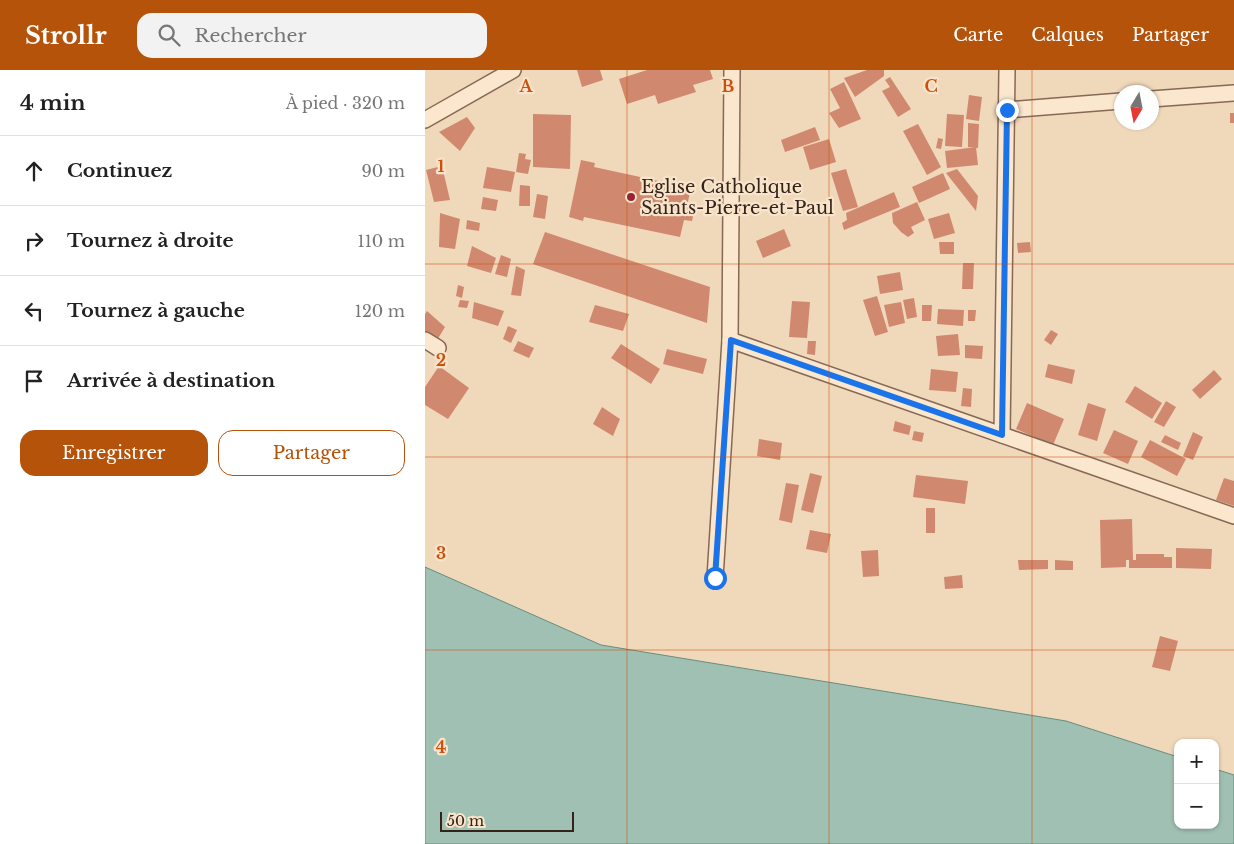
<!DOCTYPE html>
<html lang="fr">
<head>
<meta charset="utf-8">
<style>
	:root { --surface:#fff; --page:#f2f2f2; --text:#222; --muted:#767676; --line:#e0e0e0; --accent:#b45309 }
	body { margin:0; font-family:"Libre Baskerville",serif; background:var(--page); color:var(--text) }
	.controls { position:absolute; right:15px; bottom:15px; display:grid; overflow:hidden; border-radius:10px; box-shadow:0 1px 4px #0004 }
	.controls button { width:45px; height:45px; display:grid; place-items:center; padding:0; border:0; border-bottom:1px solid var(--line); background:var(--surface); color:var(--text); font:25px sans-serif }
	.compass { position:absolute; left:689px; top:15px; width:45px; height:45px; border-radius:50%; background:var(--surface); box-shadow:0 1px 4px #0004; rotate:190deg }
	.scale { position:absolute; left:15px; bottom:12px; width:134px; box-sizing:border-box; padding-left:5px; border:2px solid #35231a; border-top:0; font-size:14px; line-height:18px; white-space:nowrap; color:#35231a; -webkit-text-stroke:4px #f7e4cb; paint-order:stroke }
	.stop { position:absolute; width:15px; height:15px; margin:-11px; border:4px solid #1a73e8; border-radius:50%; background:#fff }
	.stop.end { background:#1a73e8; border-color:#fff; box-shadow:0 1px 5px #0008 }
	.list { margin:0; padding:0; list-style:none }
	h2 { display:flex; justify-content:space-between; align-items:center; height:65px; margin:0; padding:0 20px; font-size:21px }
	h2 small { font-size:16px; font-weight:400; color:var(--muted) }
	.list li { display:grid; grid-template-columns:32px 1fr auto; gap:15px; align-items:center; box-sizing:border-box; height:70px; padding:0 20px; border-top:1px solid var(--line) }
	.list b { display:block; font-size:19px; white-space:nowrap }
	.list em { font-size:16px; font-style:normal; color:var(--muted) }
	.actions { display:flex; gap:10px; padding:15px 20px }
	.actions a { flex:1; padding:11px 0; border:1px solid var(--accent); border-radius:15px; text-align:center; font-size:18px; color:var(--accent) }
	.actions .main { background:var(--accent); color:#fff }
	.icon { flex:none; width:28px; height:28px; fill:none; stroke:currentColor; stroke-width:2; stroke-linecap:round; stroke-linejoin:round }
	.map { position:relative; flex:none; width:809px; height:774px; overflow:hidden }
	header { display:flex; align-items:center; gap:30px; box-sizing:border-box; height:70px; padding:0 25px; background:var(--accent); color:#fff }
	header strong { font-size:24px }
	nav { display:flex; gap:28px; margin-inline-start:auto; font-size:18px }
	.search { width:350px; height:45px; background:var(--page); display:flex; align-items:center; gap:12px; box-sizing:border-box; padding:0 18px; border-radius:15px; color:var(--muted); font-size:19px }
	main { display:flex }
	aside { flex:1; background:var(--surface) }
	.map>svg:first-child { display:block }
	.water { fill:#9fc0b2; stroke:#678d7e }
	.building { fill:#d0896e }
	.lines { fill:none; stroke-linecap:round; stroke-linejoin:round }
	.minor-casing { stroke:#876854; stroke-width:18 }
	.minor { stroke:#fae7ce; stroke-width:15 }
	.route { stroke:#1a73e8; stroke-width:6 }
	.grid { fill:none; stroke:#cd510e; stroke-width:1; stroke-opacity:0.55 }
	.poi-dot { fill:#992234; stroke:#f7e4cb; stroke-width:2 }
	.labels { text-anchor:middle; stroke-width:4.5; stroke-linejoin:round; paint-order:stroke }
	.poi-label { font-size:18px; fill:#35231a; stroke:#f7e4cb; text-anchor:start }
	.grid-label { font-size:16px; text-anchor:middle; font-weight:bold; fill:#cd510e; stroke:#f7e4cb; stroke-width:4.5; stroke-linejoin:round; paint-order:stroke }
</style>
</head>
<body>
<header>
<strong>Strollr</strong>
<div class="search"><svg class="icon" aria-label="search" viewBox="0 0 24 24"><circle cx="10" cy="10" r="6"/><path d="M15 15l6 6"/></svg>Rechercher</div>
<nav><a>Carte</a><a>Calques</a><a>Partager</a></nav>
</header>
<main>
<aside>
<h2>4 min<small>À pied · 320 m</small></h2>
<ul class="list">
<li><svg class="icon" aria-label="ahead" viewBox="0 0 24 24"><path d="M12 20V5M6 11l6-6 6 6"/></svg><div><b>Continuez</b></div><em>90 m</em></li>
<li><svg class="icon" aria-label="right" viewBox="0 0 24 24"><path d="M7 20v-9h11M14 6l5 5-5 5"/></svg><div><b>Tournez à droite</b></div><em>110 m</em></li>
<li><svg class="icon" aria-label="left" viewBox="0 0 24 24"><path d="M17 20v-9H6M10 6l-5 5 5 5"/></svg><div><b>Tournez à gauche</b></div><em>120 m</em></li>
<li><svg class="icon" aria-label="arrive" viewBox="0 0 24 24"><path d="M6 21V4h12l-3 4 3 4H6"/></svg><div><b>Arrivée à destination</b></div></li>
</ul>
<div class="actions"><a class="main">Enregistrer</a><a>Partager</a></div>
</aside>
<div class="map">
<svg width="809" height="774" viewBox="0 0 809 774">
	<rect width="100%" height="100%" fill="#f0d8bb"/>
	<!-- water -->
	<path class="water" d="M0,497L176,575L641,651L753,687V755H790V699L809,705V774H0Z"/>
	<!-- building -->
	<g class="building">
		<path d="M152,0H175L178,10L157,17Z"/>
		<path d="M222,0H285L288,9L268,15L271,22L233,34L230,25L202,34L194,9Z"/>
		<path d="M442,0H459V6L430,27L419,8Z"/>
		<path d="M465,7L486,39L473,47L457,21L465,17L460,10Z"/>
		<path d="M419,12L436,49L414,58L404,43L415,38L405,19Z"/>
		<path d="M544,25L557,27L554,51L541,49Z"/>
		<rect x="805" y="43" width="4" height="10"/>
		<path d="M108,44L146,45L145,99L108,97Z"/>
		<path d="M522,44L539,45L537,77L520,76Z"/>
		<path d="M42,47L50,58L35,81L14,62Z"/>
		<path d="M543,53L554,54L553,78L543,77Z"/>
		<path d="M493,54L516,97L502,105L478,61Z"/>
		<path d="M390,57L395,70L360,82L356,70Z"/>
		<path d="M513,68L518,69L516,79L511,78Z"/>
		<path d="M404,69L411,92L385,100L378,77Z"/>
		<path d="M551,77L553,95L522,98L520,81Z"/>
		<path d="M94,83L101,84L100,89L106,90L103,104L91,102Z"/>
		<path d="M156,90L170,93L169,97L266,118L262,136L270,138L267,151L259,150L255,167L159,147L158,151L144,147Z"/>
		<path d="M17,96L25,130L9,132L1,100Z"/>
		<path d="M62,97L90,102L86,122L58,118Z"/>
		<path d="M421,99L433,137L418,141L406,103Z"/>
		<path d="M532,99L553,126L551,141L521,103Z"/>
		<path d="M518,103L525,119L494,133L487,117Z"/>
		<path d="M95,115L105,116V136H94Z"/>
		<path d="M469,122L475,137L419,160L417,153L422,150L421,143Z"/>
		<path d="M112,124L123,126L120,149L108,147Z"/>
		<path d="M58,127L73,130L71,141L56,139Z"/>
		<path d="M492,132L500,150L486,157L489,163L483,167L476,162L468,153L467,143Z"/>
		<path d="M15,143L35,149L30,179L14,177Z"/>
		<path d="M524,143L530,163L509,169L503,149Z"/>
		<path d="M42,150L55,153L54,161L41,159Z"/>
		<path d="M359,159L366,176L338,188L331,171Z"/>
		<path d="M120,162L285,217L282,253L108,194Z"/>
		<path d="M514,172H529V184H515Z"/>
		<path d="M605,172L606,182L593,183L592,173Z"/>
		<path d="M47,176L71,188L66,203L42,196Z"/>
		<path d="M76,185L86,189L82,207L70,204Z"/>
		<path d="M538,193H549L548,219H537Z"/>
		<path d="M91,196L100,200L96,226L86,225Z"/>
		<path d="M475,202L478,220L455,224L452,206Z"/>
		<path d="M33,215L39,217L37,228L31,226Z"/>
		<path d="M452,226L463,262L450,266L438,230Z"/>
		<path d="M489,228L492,247L482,249L478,230Z"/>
		<path d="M35,230L44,231L42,238L33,237Z"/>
		<path d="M367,231L385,232L382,268L364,267Z"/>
		<path d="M49,232L79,241L73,256L47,248Z"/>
		<path d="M476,232L480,253L464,257L459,235Z"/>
		<path d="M170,235L204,244L198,261L164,252Z"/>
		<path d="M497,235H507L506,251H497Z"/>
		<path d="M513,239L539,240L538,256L512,254Z"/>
		<path d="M543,240H551L550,251H543Z"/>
		<path d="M2,241L20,257L11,272L0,264V244Z"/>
		<path d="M83,256L92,260L86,273L78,269Z"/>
		<path d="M626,260L633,264L626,275L619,270Z"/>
		<path d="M533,264L535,285L513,286L511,266Z"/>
		<path d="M93,271L109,278L104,288L88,281Z"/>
		<path d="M383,271H391L390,285L382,284Z"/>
		<path d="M196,274L235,299L226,314L186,288Z"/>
		<path d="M540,275L558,276L557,289L540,288Z"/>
		<path d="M242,279L282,289L278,304L238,294Z"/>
		<path d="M623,294L650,300L647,314L620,307Z"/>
		<path d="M14,296L44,318L23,349L0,335V317Z"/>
		<path d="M506,299L533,302L531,322L504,320Z"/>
		<path d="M789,300L797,309L775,329L767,320Z"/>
		<path d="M710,316L737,333L727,349L700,332Z"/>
		<path d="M538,318L547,319L546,337L536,336Z"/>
		<path d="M741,331L751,337L739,357L729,352Z"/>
		<path d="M602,333L639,349L628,375L591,359Z"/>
		<path d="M663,333L681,339L672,371L653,365Z"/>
		<path d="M177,337L195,349L188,366L168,354Z"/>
		<path d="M470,351L486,356L484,365L468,361Z"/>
		<path d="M689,360L713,371L703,394L678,383Z"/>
		<path d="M489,361L499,363L497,372L487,370Z"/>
		<path d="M768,362L778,367L768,390L758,386Z"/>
		<path d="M740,365L756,373L753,380L736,372Z"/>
		<path d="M334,369L357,373L355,390L332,386Z"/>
		<path d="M725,370L761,389L752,406L716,387Z"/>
		<path d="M385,403L397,406L388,443L376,440Z"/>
		<path d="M491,405L543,411L540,434L488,427Z"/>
		<path d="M799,408L809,411V436L791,430Z"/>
		<path d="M361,413L374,415L367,453L354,450Z"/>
		<rect x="501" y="438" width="9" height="25"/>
		<path d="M707,449L708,490H711V484H739V487H747V498H704V490H701V497L676,498L675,450Z"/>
		<path d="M385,460L406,464L402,483L381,479Z"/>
		<path d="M751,478L787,479L786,499L751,498Z"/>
		<path d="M453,480L454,506L438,507L436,481Z"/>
		<path d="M593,490H623V499L594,500Z"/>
		<path d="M630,490L648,491V500H630Z"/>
		<path d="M537,505L538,518L520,519L519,507Z"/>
		<path d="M735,566L753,571L745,601L727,597Z"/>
	</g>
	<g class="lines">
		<!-- minor casing -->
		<g class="minor-casing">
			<g id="minor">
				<path d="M726,29L809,23"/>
				<path d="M582,40L696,31"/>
				<path d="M0,50L88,0"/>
				<path d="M0,270L13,278"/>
				<path d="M305,270L809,446"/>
				<path d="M577,365L582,0"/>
				<path d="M290,508L305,270L307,0"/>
			</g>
		</g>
		<!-- minor -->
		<use href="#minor" class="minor"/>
	</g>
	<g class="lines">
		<!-- route -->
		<path class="route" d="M290,508L306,270L577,365L582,40"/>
	</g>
	<!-- grid -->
	<path class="grid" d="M202,0V774M404,0V774M607,0V774M0,194H809M0,387H809M0,580H809"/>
	<!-- markers -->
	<circle class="poi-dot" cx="206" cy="127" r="5"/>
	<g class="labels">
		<!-- poi labels -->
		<g class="poi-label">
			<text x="216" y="123">Eglise Catholique<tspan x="216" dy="21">Saints-Pierre-et-Paul</tspan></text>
		</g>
	</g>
	<g class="grid-label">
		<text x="101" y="22">A</text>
		<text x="303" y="22">B</text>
		<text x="506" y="22">C</text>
		<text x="16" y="102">1</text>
		<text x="16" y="296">2</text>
		<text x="16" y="489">3</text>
		<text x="16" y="683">4</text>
	</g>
</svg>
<div class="controls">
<button>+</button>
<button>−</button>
</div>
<svg class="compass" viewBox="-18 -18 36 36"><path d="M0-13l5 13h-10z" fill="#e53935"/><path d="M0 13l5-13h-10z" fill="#767676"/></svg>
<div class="scale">50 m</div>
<div class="stop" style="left:290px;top:508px"></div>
<div class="stop end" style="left:582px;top:40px"></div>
</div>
</main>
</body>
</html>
